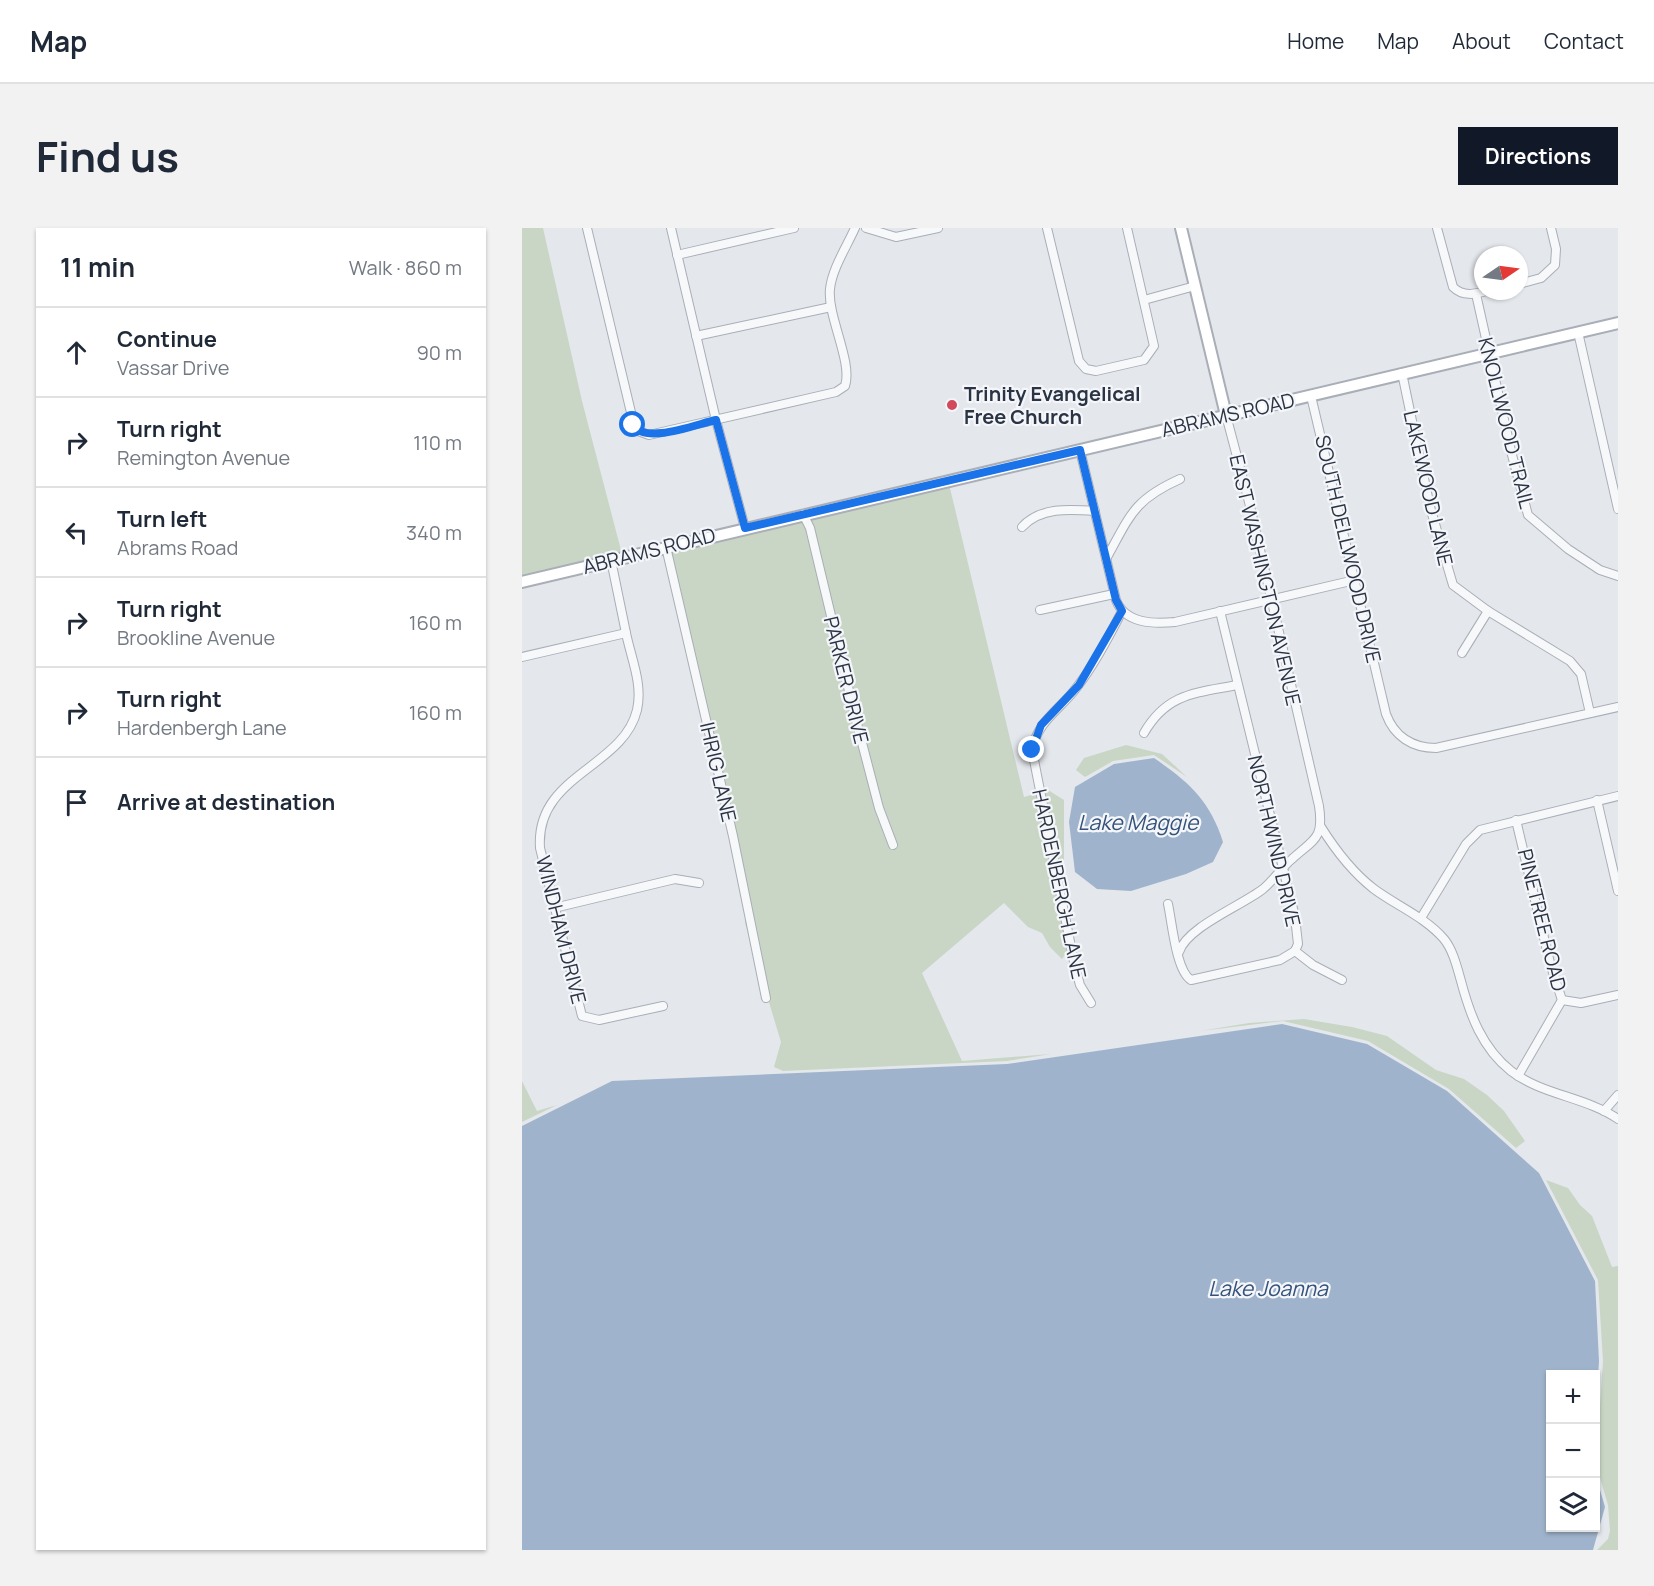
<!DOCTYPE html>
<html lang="en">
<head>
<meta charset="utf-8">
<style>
	:root { --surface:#fff; --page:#f2f2f3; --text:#1f2937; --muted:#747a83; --line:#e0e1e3; --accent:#111827 }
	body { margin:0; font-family:Manrope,sans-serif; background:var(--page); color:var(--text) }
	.controls { position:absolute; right:18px; bottom:18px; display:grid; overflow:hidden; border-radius:0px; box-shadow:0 2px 4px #0004 }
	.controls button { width:54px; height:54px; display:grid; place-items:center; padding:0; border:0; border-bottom:2px solid var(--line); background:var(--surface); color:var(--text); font:30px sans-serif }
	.compass { position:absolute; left:952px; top:18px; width:54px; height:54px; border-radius:50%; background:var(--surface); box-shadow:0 2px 4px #0004; rotate:77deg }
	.stop { position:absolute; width:18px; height:18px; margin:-14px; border:4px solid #1a73e8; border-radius:50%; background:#fff }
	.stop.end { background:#1a73e8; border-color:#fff; box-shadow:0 2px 6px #0008 }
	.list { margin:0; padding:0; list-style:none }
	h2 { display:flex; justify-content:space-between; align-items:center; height:78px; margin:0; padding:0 24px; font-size:26px }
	h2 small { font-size:20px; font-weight:400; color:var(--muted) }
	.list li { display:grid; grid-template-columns:39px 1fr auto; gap:18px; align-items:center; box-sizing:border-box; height:90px; padding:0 24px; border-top:2px solid var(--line) }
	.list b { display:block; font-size:22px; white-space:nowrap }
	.list p { margin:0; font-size:20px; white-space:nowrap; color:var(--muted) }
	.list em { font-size:20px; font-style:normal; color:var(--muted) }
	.icon { flex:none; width:33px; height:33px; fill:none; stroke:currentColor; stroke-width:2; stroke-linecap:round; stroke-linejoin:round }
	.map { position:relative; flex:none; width:1096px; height:1322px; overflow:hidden; border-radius:0px }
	header { display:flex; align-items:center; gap:36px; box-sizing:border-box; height:84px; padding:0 30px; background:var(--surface); border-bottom:2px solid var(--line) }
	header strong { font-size:28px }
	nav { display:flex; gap:33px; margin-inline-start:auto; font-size:21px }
	.intro { display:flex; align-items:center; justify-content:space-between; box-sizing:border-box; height:144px; padding:0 36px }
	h1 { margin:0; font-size:42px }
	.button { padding:15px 27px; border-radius:0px; background:var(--accent); color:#fff; font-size:21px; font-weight:700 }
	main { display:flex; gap:36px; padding:0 36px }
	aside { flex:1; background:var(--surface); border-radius:0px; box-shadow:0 2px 4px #0004 }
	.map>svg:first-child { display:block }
	.green { fill:#c9d6c5 }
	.water { fill:#9fb4cc }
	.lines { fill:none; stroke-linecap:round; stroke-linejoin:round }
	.street-casing { stroke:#a9aeb7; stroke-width:10 }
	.secondary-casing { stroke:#a9aeb7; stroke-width:14 }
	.street { stroke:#f7f8fa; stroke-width:8 }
	.secondary { stroke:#fff; stroke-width:10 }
	.route { stroke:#1a73e8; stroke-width:8 }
	.poi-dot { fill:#d1495b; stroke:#f4f6f9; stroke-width:2 }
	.labels { text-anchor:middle; stroke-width:4.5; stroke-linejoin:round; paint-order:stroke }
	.poi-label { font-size:20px; font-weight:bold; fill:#2b3445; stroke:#f4f6f9; text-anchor:start }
	.street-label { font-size:20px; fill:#2b3445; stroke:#f4f6f9 }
	.water-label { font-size:21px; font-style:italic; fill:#34527a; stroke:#f4f6f9 }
</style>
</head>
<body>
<header>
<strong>Map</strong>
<nav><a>Home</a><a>Map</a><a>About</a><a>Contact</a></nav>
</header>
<div class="intro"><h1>Find us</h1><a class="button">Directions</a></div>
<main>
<aside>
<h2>11 min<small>Walk · 860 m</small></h2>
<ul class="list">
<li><svg class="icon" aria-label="ahead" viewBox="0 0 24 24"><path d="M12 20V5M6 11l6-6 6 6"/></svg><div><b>Continue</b><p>Vassar Drive</p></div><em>90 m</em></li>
<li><svg class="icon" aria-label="right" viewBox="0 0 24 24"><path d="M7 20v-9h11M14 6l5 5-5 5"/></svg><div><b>Turn right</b><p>Remington Avenue</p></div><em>110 m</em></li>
<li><svg class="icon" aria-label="left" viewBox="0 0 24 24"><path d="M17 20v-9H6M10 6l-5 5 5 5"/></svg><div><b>Turn left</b><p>Abrams Road</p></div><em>340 m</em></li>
<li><svg class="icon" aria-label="right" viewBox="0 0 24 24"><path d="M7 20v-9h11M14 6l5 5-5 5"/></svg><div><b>Turn right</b><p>Brookline Avenue</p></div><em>160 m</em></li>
<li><svg class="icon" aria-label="right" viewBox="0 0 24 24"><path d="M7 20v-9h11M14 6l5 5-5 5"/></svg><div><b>Turn right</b><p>Hardenbergh Lane</p></div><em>160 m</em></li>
<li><svg class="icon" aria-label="arrive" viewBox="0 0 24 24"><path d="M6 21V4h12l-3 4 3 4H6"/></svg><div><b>Arrive at destination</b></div></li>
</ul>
</aside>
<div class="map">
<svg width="1096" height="1322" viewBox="0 0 1096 1322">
	<rect width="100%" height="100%" fill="#e4e7ec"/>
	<!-- green -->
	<g class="green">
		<path d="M0,0H21L60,173L100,326L0,350Z"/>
		<path d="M427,256L502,569L526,562L542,572V645L537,663L552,715L540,731L528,719L520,705L506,699L482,675L400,745L440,833L529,826L485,833L261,843L252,839L259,814L223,695L224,649L144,323Z"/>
		<path d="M604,517L640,526L665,549L632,527L591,533L563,549L554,542L562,530Z"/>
		<path d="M782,791L830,799L865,808L914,842L942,851L965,867L982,883L1003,913L994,920L927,861L846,813L761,793L678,803L727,795Z"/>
		<path d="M0,853L15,883L35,877L0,894Z"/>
		<path d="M1024,952L1046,960L1058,977L1070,988L1090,1039L1096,1038V1322H1075L1086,1311L1088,1303L1086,1277L1074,1236L1081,1133L1076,1052Z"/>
	</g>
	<!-- water -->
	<g class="water">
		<path d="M632,530C667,554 688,573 701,614L691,634L664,646L609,663L575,661L553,644L547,594L553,559L592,536Z"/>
		<path d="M760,796L845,816L925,863L1017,945L1073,1053L1077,1133L1074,1184V1146H1028V1300H1074V1248L1083,1279L1071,1322H0V898L90,853L485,836Z"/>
	</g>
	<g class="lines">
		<!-- street casing -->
		<g class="street-casing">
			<g id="street">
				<path d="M65,0L112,197L116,203L127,207L314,164L323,158C331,134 305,88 308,61C310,41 325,18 333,0"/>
				<path d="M149,0L194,192L223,300"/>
				<path d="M344,0L374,9L416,0"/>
				<path d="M525,0L557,133L564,141L574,143L622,132L632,118L605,0"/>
				<path d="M915,0L931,59C941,69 953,66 965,63"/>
				<path d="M155,27L272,0"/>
				<path d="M997,56L1019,50L1033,37L1034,21L1029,0"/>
				<path d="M954,66L990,227L1006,287L1046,321L1078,342L1096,348"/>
				<path d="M622,72L673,58"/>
				<path d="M1056,104L1096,281"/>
				<path d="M174,108L309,79"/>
				<path d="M880,145L908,279L931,357L966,383L1048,433L1059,446L1068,485"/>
				<path d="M789,168L864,486C872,508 890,520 914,520L1096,479"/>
				<path d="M558,222L594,372C603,396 632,396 653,394L833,352"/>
				<path d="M281,286L288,300L333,488L357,580L371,617"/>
				<path d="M500,299C518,279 547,281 573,283"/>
				<path d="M144,319L211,608L244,770"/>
				<path d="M584,331C608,288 611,272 658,251"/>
				<path d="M89,332C94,356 99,381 104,405C109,430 121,456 115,482C101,540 13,547 18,620L60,788L77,792L141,778"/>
				<path d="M518,382L592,366"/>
				<path d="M698,383L773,689L776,716L773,723"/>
				<path d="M940,425L966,383"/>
				<path d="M0,429L104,405"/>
				<path d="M622,505C645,465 674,465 715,457"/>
				<path d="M1075,572L1096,663"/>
				<path d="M994,592L1028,735L1040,772L1059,775L1096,767"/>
				<path d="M799,599C814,623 830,644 852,661C875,678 903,689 922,711C931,722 935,739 939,753C948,787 960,820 989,843C1020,867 1064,869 1096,891"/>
				<path d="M646,676C650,694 654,743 669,752L758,732L773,723"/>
				<path d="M32,680L153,651L177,655"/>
				<path d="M899,690L944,616L958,602L1096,568"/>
				<path d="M773,723L791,737L820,752"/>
				<path d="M657,724C665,699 719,678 741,661C752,652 759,640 770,631C792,611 802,611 797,578L727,274L704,187"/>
				<path d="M569,775L558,757L553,739L510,522C516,492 538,482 555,459C573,436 587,409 600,383"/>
				<path d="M996,848L1040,772"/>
				<path d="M1082,883L1096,867"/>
			</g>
		</g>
		<!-- secondary casing -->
		<g class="secondary-casing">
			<g id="secondary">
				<path d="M659,0L704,187"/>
				<path d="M0,354L1096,95"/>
			</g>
		</g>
		<!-- street -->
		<use href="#street" class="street"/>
		<!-- secondary -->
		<use href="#secondary" class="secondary"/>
	</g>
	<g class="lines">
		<!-- route -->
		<path class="route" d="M111,197C123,217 175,196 194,192L223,300L558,222L594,372L600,383L557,457L519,497L510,522"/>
	</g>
	<!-- markers -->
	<circle class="poi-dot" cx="430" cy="177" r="6"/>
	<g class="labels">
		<!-- poi labels -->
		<g class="poi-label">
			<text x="442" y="173">Trinity Evangelical<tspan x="442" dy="23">Free Church</tspan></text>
		</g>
		<!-- street labels -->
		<g class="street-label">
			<text transform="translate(706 187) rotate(-13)" y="7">ABRAMS ROAD</text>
			<text transform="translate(984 195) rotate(76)" y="7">KNOLLWOOD TRAIL</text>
			<text transform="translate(906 260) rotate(77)" y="7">LAKEWOOD LANE</text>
			<text transform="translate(826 321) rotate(77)" y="7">SOUTH DELLWOOD DRIVE</text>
			<text transform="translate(127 323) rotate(-14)" y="7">ABRAMS ROAD</text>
			<text transform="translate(743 352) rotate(77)" y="7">EAST WASHINGTON AVENUE</text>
			<text transform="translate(324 452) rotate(76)" y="7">PARKER DRIVE</text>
			<text transform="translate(196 544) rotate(77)" y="7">IHRIG LANE</text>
			<text transform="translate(752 613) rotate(77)" y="7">NORTHWIND DRIVE</text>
			<text transform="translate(537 656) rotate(78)" y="7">HARDENBERGH LANE</text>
			<text transform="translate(1020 692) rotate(76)" y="7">PINETREE ROAD</text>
			<text transform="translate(39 702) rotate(76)" y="7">WINDHAM DRIVE</text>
		</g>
		<!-- water labels -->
		<g class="water-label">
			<text x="616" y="602">Lake Maggie</text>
			<text x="746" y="1068">Lake Joanna</text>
		</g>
	</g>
</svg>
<div class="controls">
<button>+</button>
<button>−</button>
<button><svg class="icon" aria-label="layers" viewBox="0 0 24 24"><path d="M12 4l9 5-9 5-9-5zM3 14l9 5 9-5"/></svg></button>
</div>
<svg class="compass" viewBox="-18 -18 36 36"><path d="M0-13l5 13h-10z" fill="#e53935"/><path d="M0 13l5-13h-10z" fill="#747a83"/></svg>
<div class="stop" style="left:111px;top:197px"></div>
<div class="stop end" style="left:510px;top:522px"></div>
</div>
</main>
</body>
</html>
